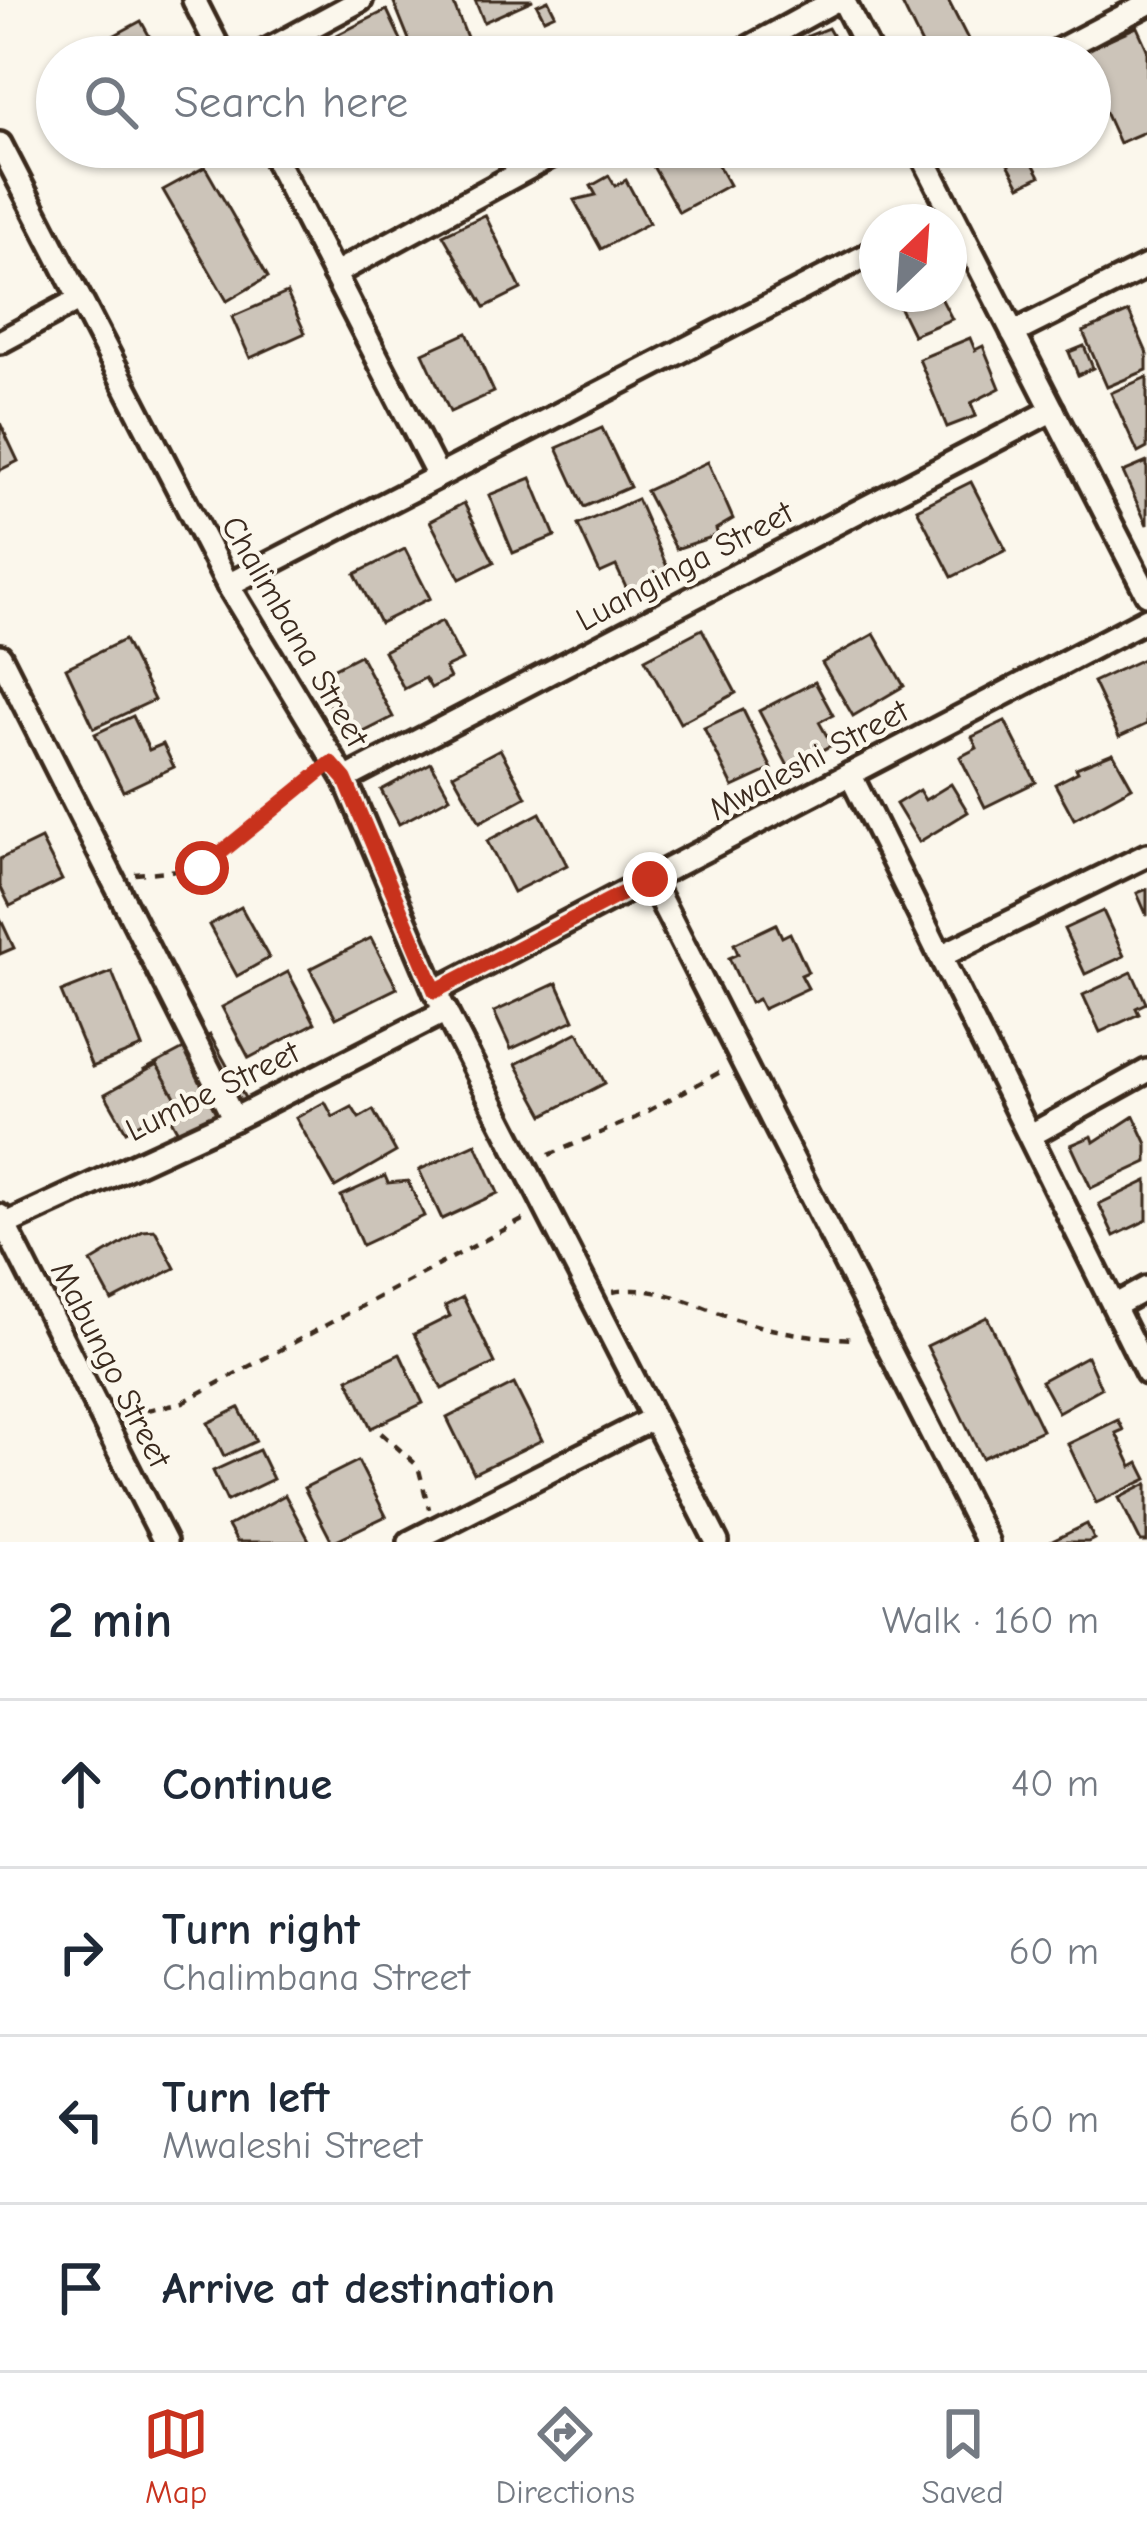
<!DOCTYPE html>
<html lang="en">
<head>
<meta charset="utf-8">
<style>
	:root { --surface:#fff; --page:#f6f6f7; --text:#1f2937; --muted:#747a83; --line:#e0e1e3; --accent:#c8321e }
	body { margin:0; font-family:"Comic Neue",sans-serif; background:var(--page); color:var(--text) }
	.compass { position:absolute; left:859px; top:204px; width:108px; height:108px; border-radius:50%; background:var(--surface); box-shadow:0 3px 9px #0004; rotate:25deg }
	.stop { position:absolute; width:36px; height:36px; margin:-27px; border:9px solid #c8321e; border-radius:50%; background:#fff }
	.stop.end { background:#c8321e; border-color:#fff; box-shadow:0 3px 12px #0008 }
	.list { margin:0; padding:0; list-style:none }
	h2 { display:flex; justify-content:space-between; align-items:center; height:156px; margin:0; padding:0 48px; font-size:51px }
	h2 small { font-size:39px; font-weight:400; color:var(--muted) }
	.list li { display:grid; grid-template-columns:78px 1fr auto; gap:36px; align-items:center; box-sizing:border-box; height:168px; padding:0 48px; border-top:3px solid var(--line) }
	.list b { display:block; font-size:45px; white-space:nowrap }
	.list p { margin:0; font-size:39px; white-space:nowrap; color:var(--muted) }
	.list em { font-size:39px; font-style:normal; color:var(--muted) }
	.icon { flex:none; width:66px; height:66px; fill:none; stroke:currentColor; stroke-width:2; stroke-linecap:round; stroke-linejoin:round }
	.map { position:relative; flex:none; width:1147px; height:1542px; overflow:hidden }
	.search { position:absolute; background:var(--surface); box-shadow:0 3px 9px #0004; left:36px; right:36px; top:36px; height:132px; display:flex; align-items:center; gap:30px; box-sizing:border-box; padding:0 42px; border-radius:66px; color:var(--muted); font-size:45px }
	.sheet { height:828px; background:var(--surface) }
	nav { display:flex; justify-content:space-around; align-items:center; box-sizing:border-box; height:168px; border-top:3px solid var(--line); background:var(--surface); font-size:33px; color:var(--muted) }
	nav a { display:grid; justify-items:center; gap:6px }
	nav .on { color:var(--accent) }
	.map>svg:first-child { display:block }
	.building { fill:#ccc4b9; stroke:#3b2a1e; stroke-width:3 }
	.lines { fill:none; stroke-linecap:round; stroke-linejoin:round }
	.minor-casing { stroke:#3b2a1e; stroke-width:30 }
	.path { stroke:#3b2a1e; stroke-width:4.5; stroke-dasharray:9 9; stroke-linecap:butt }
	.minor { stroke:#fbf7ec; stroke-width:21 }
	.route { stroke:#c8321e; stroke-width:15 }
	.labels { text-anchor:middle; stroke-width:9; stroke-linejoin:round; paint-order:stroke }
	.street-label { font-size:33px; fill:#3b2a1e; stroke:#fbf7ec }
</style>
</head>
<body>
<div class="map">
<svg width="1147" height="1542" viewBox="0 0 1147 1542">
	<rect width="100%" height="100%" fill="#fbf7ec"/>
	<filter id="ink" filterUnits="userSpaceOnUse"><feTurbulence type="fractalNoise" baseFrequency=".00833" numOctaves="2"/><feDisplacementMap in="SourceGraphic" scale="24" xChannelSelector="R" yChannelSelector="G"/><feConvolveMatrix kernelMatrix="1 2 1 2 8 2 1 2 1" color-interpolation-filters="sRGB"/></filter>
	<g filter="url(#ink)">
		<!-- building -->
		<g class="building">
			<path d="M393,0H452L472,50L461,57H416Z"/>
			<path d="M475,0H533L484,22Z"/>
			<path d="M548,0L555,14L544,19L537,5Z"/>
			<path d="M912,0H948L973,49L957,57H928L902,4Z"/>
			<path d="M387,10L409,57H341L331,38Z"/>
			<path d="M141,21L161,57H94L89,49Z"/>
			<path d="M1137,27L1147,49V131L1119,143L1090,79V57L1078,53Z"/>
			<path d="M828,28L845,57L760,55Z"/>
			<path d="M642,147H708L729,185L679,212Z"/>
			<path d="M999,147H1024L1040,176L1020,186Z"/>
			<path d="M205,167L268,277L227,301L163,190Z"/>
			<path d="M609,176L615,186L626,180L649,223L601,249L574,200L596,195L591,186Z"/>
			<path d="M485,215L521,289L485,307L443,235Z"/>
			<path d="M287,293L305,333L250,358L232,317Z"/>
			<path d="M893,294H939L952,319L913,335Z"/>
			<path d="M1129,312L1147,353V370L1107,387L1083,332Z"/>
			<path d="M467,333L494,392L450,412L423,353Z"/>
			<path d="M970,338L975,350L983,346L1000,388L971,403L976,416L947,427L919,359Z"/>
			<path d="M1084,346L1093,368L1078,375L1069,352Z"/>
			<path d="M1147,377V448L1138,453L1111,393Z"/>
			<path d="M0,423L18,461L0,470Z"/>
			<path d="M602,428L630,487L584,507L557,448Z"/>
			<path d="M708,462L733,519L716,529L718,535L676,549L646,491Z"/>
			<path d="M1147,462V525L1123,472Z"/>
			<path d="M531,478L555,536L513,553L489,495Z"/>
			<path d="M971,482L1006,550L952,577L917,509Z"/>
			<path d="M637,499L668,569L628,592L616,566L600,573L578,525Z"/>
			<path d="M464,503L494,562L460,579L430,521Z"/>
			<path d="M405,549L430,598L380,623L355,574Z"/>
			<path d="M442,621L462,660L445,668L450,678L431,688L425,678L404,689L384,651Z"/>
			<path d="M702,629L736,693L680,723L645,659Z"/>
			<path d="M874,634L904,686L853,716L822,663Z"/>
			<path d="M124,640L154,700L94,728L66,668Z"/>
			<path d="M360,655L393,717L348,740L315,678Z"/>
			<path d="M1147,657V724L1119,737L1093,682Z"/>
			<path d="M815,682L833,715L819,722L832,745L789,768L759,711Z"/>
			<path d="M743,710L772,769L733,787L704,728Z"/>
			<path d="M133,716L149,750L163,744L174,767L123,791L95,734Z"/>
			<path d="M1005,721L1036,782L985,807L960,757L977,748L972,737Z"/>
			<path d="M500,749L526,797L480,822L453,774Z"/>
			<path d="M1113,753L1132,787L1074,819L1055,784L1078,772L1076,768Z"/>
			<path d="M431,763L450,797L399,824L381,790Z"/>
			<path d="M951,784L968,812L919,842L896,804L919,790L925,800Z"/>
			<path d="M540,813L567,865L513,892L487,841Z"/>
			<path d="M41,839L62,880L10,906L0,886V859Z"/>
			<path d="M1147,889V916L1137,893Z"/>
			<path d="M241,907L269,958L237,976L209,925Z"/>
			<path d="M1103,911L1124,956L1085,974L1064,929Z"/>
			<path d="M0,918L14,948L0,954Z"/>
			<path d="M776,924L782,937L790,933L808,972L801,975L808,988L763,1009L758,999L750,1003L729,958L738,954L734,944Z"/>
			<path d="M371,938L397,988L336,1018L310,969Z"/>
			<path d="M112,972L142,1047L92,1067L61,992Z"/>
			<path d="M288,972L315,1023L249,1058L222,1007Z"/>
			<path d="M1132,972L1146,1003L1136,1008L1139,1014L1100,1032L1083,995Z"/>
			<path d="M557,983L574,1020L511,1049L494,1012Z"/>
			<path d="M578,1032L605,1083L544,1115L516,1064Z"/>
			<path d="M210,1035L246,1100L180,1136L144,1070Z"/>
			<path d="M157,1065L178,1102L126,1131L105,1094Z"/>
			<path d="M325,1102L333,1117L352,1107L359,1118L373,1110L396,1152L335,1187L296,1118Z"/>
			<path d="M1134,1116L1147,1144V1162L1091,1188L1071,1145L1092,1136L1094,1142Z"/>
			<path d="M476,1144L498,1193L442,1219L419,1170Z"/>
			<path d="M385,1176L388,1183L408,1181L424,1216L362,1245L341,1196Z"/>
			<path d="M1147,1181V1220L1114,1236L1099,1204Z"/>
			<path d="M155,1230L175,1268L112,1301L91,1262L143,1231Z"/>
			<path d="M463,1297L495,1363L442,1389L414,1334L450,1316L445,1306Z"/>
			<path d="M987,1317L1042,1430L982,1458L927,1346Z"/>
			<path d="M400,1354L423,1403L371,1428L348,1379Z"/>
			<path d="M1087,1356L1101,1388L1058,1412L1041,1381Z"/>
			<path d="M514,1384L542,1440L474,1473L447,1418Z"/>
			<path d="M239,1408L256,1441L224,1456L208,1423Z"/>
			<path d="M1118,1420L1123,1430L1116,1433L1132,1467L1139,1463L1147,1479L1096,1503L1068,1444Z"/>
			<path d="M259,1450L273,1479L227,1501L213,1471Z"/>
			<path d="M358,1461L386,1516L332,1542L304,1488Z"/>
			<path d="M1147,1484V1542H1141L1119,1498Z"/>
			<path d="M285,1495L310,1542H237L228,1526Z"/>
			<path d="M1087,1524L1094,1539L1088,1542H1050Z"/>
		</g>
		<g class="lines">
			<!-- minor casing -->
			<g class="minor-casing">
				<g id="minor">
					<path d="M194,0L223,57"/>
					<path d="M843,0L872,57"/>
					<path d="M255,57L361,0"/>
					<path d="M732,57L836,0"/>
					<path d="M1046,57L1147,4"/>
					<path d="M0,144L228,585L345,779L435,991L717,1542"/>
					<path d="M269,147L438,476"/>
					<path d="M918,147L1147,594"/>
					<path d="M334,274L567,147"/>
					<path d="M1013,333L1147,266"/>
					<path d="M0,342L80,299"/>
					<path d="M228,585L877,250"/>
					<path d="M0,656L234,1119"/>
					<path d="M850,774L1147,1373"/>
					<path d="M345,779L1053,410"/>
					<path d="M650,879L987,1542"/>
					<path d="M941,956L1147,855"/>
					<path d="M435,991L1147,619"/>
					<path d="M1031,1135L1147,1071"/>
					<path d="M0,1216L165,1542"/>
					<path d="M4,1225L234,1119L446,1011"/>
					<path d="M1116,1305L1147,1288"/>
					<path d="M410,1542L652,1419"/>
				</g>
			</g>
			<!-- path -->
			<g class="path">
				<path d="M135,874L202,868L316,774"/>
				<path d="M549,1155L635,1118L722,1071"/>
				<path d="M613,1292C663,1282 709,1313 755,1325C788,1334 823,1338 857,1339"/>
				<path d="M129,1414L183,1402L526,1218"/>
				<path d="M381,1433L418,1466L429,1509"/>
			</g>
			<!-- minor -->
			<use href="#minor" class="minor"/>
		</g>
	</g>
	<g class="lines" filter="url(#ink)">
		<!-- route -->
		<path class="route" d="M202,868L331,763L345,779L435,991L650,879"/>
	</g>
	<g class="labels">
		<!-- street labels -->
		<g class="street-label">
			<text transform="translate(684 565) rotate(-28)" y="12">Luanginga Street</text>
			<text transform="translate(296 631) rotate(60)" y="12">Chalimbana Street</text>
			<text transform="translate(808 759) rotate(-28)" y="12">Mwaleshi Street</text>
			<text transform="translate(212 1090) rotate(-26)" y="12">Lumbe Street</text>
			<text transform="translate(112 1364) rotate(63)" y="12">Mabungo Street</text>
		</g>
	</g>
</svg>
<svg class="compass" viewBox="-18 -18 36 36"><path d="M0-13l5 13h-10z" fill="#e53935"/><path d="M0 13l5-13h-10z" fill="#747a83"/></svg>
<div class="stop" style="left:202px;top:868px"></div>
<div class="stop end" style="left:650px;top:879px"></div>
<div class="search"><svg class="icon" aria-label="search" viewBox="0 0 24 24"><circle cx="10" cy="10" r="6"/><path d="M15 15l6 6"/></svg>Search here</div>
</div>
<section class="sheet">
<h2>2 min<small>Walk · 160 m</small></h2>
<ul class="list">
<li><svg class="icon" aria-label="ahead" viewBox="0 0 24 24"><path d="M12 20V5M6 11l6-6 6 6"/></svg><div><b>Continue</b></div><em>40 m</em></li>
<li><svg class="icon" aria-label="right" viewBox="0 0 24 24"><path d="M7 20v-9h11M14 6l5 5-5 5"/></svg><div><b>Turn right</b><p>Chalimbana Street</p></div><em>60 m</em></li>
<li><svg class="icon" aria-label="left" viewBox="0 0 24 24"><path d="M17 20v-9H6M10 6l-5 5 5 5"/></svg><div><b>Turn left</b><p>Mwaleshi Street</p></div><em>60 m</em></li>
<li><svg class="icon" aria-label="arrive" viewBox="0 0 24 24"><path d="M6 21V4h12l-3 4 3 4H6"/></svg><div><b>Arrive at destination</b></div></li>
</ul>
</section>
<nav>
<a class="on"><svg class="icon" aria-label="map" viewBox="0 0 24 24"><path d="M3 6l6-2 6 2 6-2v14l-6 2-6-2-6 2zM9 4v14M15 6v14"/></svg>Map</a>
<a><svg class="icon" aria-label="directions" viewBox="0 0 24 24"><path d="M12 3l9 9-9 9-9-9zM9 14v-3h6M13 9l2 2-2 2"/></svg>Directions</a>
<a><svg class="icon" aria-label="saved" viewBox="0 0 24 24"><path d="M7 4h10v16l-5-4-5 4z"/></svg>Saved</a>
</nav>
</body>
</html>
